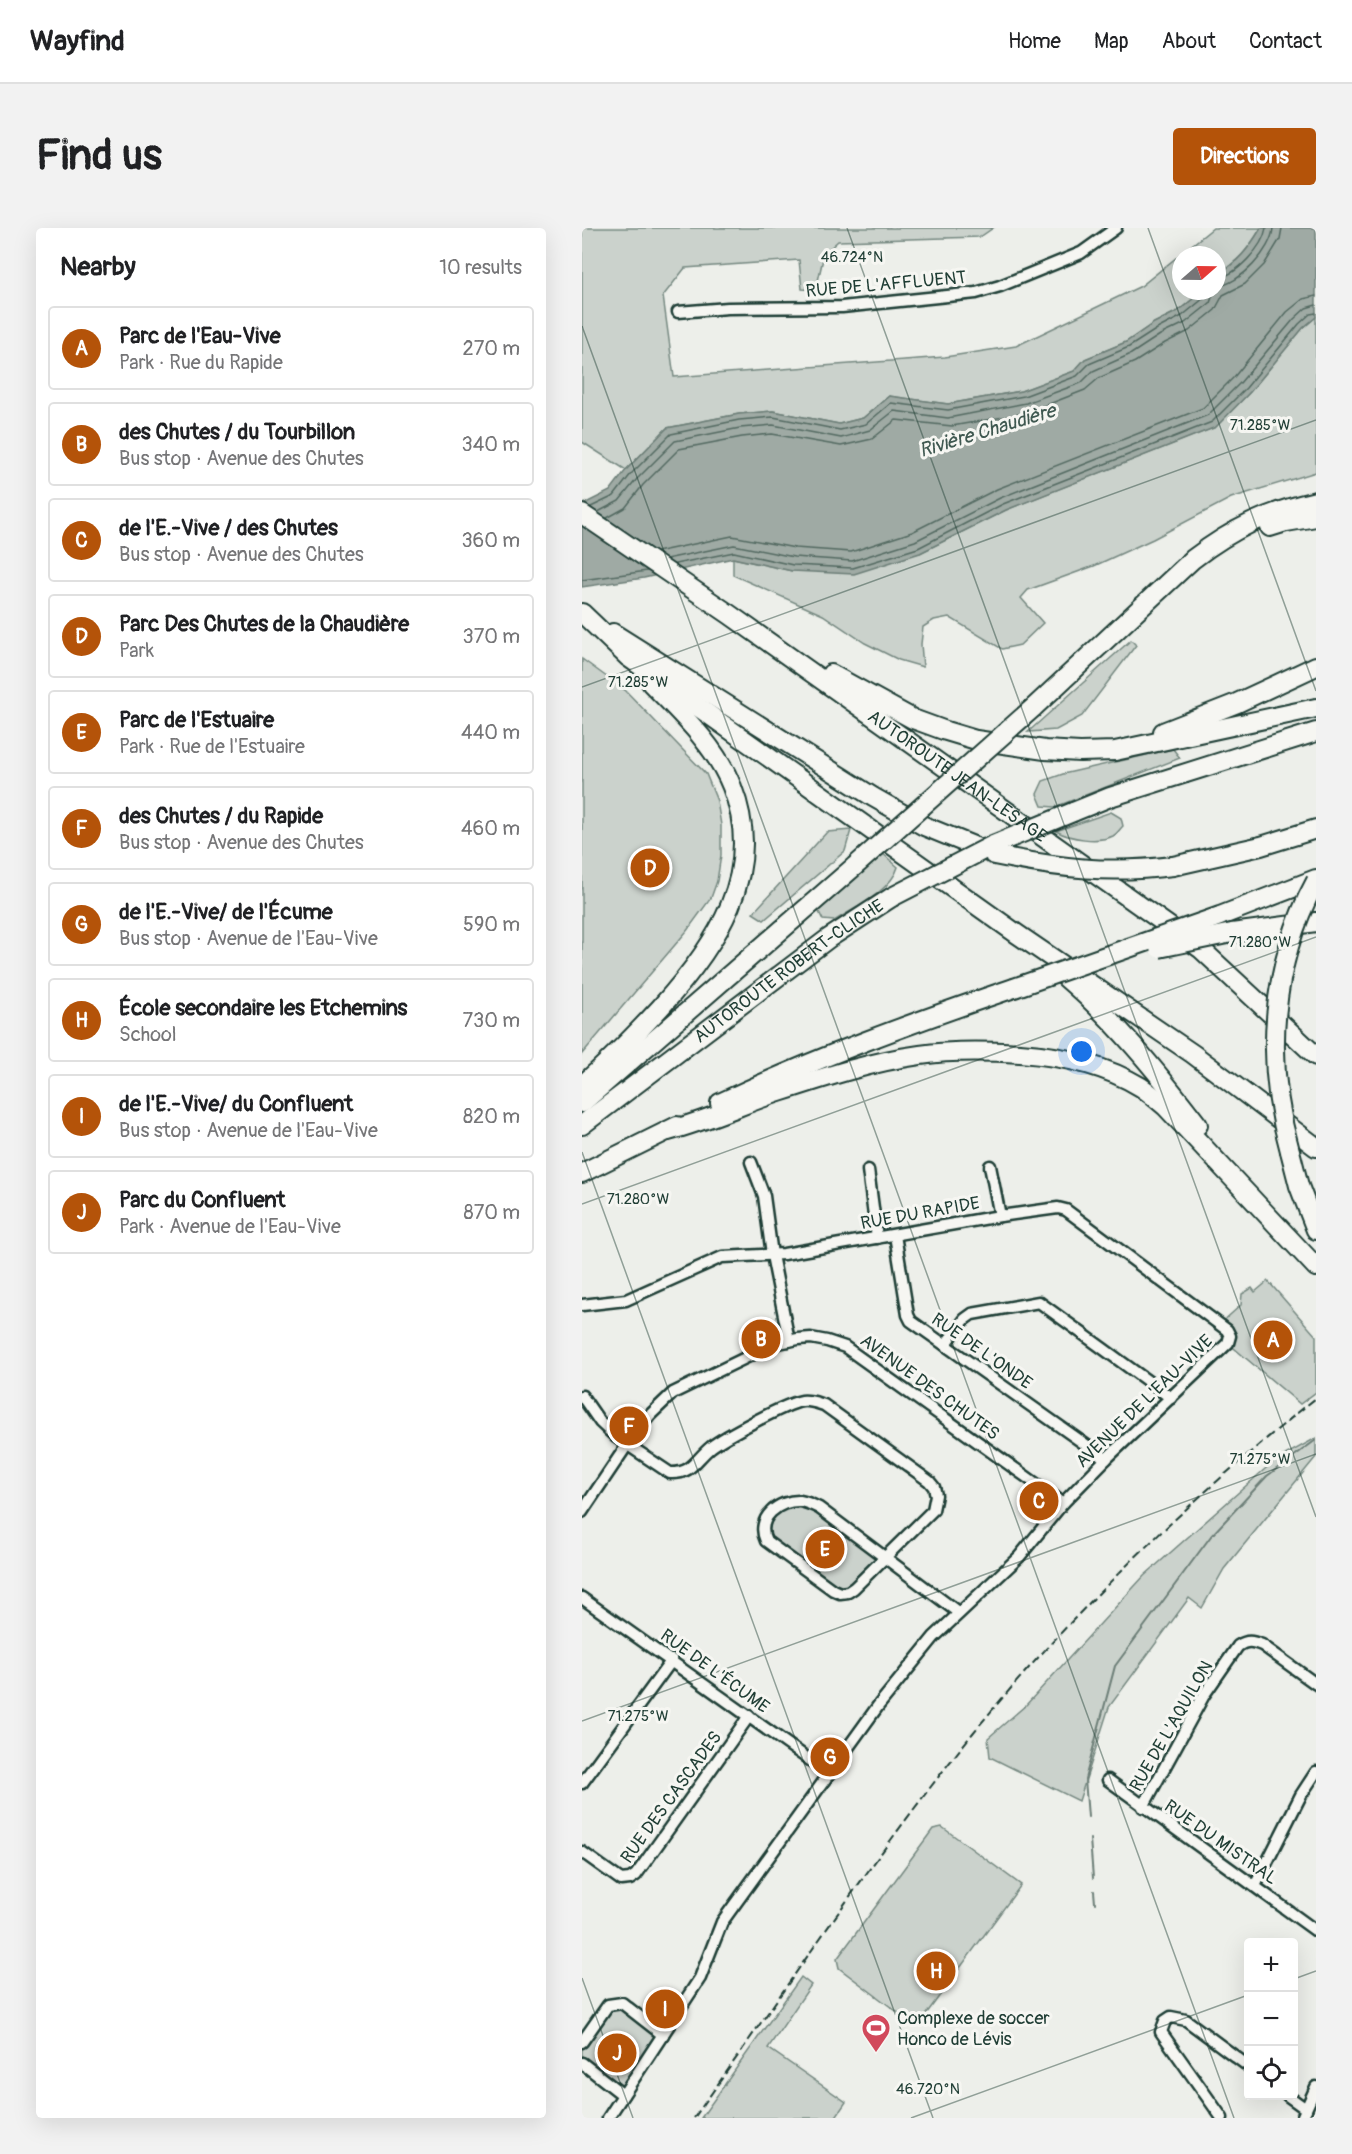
<!DOCTYPE html>
<html lang="en">
<head>
<meta charset="utf-8">
<style>
	:root { --surface:#fff; --page:#f2f2f2; --text:#202124; --muted:#757577; --line:#e0e0e0; --accent:#b45309 }
	body { margin:0; font-family:Pangolin,sans-serif; background:var(--page); color:var(--text) }
	.controls { position:absolute; right:18px; bottom:18px; display:grid; overflow:hidden; border-radius:6px; box-shadow:0 6px 24px #0002 }
	.controls button { width:54px; height:54px; display:grid; place-items:center; padding:0; border:0; border-bottom:2px solid var(--line); background:var(--surface); color:var(--text); font:30px sans-serif }
	.compass { position:absolute; left:590px; top:18px; width:54px; height:54px; border-radius:50%; background:var(--surface); box-shadow:0 6px 24px #0002; rotate:70deg }
	.you { position:absolute; left:500px; top:824px; width:21px; height:21px; margin:-15px; border:4px solid #fff; border-radius:50%; background:#1a73e8; box-shadow:0 0 0 9px #1a73e833 }
	.badge { display:grid; place-items:center; width:39px; height:39px; border-radius:50%; background:var(--accent); color:#fff; font-size:20px; font-weight:700 }
	.pin { position:absolute; translate:-50% -50%; border:3px solid #fff; box-shadow:0 2px 6px #0006 }
	.list { margin:0; padding:0; list-style:none }
	h2 { display:flex; justify-content:space-between; align-items:center; height:78px; margin:0; padding:0 24px; font-size:26px }
	h2 small { font-size:20px; font-weight:400; color:var(--muted) }
	.list li { display:grid; grid-template-columns:39px 1fr auto; gap:18px; align-items:center; box-sizing:border-box; height:84px; margin:0 12px 12px; padding:0 12px; border:2px solid var(--line); border-radius:6px }
	.list b { display:block; font-size:22px; white-space:nowrap }
	.list p { margin:0; font-size:20px; white-space:nowrap; color:var(--muted) }
	.list em { font-size:20px; font-style:normal; color:var(--muted) }
	.icon { flex:none; width:33px; height:33px; fill:none; stroke:currentColor; stroke-width:2; stroke-linecap:round; stroke-linejoin:round }
	.map { position:relative; flex:none; width:734px; height:1890px; overflow:hidden; border-radius:6px }
	header { display:flex; align-items:center; gap:36px; box-sizing:border-box; height:84px; padding:0 30px; background:var(--surface); border-bottom:2px solid var(--line) }
	header strong { font-size:28px }
	nav { display:flex; gap:33px; margin-inline-start:auto; font-size:21px }
	.intro { display:flex; align-items:center; justify-content:space-between; box-sizing:border-box; height:144px; padding:0 36px }
	h1 { margin:0; font-size:42px }
	.button { padding:15px 27px; border-radius:6px; background:var(--accent); color:#fff; font-size:21px; font-weight:700 }
	main { display:flex; gap:36px; padding:0 36px }
	aside { flex:1; background:var(--surface); border-radius:6px; box-shadow:0 6px 24px #0002 }
	.map>svg:first-child { display:block }
	.green { fill:#cbd2cc; stroke:#758880; stroke-width:1.5 }
	.water { fill:#9faaa4; stroke:#6c7e77; stroke-width:1.5 }
	.lines { fill:none; stroke-linecap:round; stroke-linejoin:round }
	.shore { stroke:#526961; stroke-width:1.5 }
	.stream { stroke:#6c7e77; stroke-width:2 }
	.street-casing { stroke:#1f3d34; stroke-width:15 }
	.highway-casing { stroke:#1f3d34; stroke-width:22 }
	.street { stroke:#f6f6f2; stroke-width:10 }
	.highway { stroke:#f6f6f2; stroke-width:18 }
	.rail { stroke:#1f3d34; stroke-width:2; stroke-dasharray:9 4.5; stroke-linecap:butt }
	.highway-bridge-casing { stroke:#1f3d34; stroke-width:22; stroke-linecap:butt }
	.highway-bridge { stroke:#f6f6f2; stroke-width:18 }
	.ticks { fill:none; stroke:#1f3d34; stroke-width:1.5; stroke-opacity:0.45 }
	.labels { text-anchor:middle; stroke-width:6; stroke-linejoin:round; paint-order:stroke }
	.street-label { font-size:18px; fill:#1f3d34; stroke:#f6f6f2 }
	.poi-label { font-size:18px; fill:#1f3d34; stroke:#f6f6f2; text-anchor:start }
	.water-label { font-size:20px; font-style:italic; fill:#3f5850; stroke:#f6f6f2 }
	.ticks-label { font-size:15px; text-anchor:middle; fill:#1f3d34; stroke:#f6f6f2; stroke-width:6; stroke-linejoin:round; paint-order:stroke }
</style>
</head>
<body>
<header>
<strong>Wayfind</strong>
<nav><a>Home</a><a>Map</a><a>About</a><a>Contact</a></nav>
</header>
<div class="intro"><h1>Find us</h1><a class="button">Directions</a></div>
<main>
<aside>
<h2>Nearby<small>10 results</small></h2>
<ul class="list">
<li><span class="badge">A</span><div><b>Parc de l'Eau-Vive</b><p>Park · Rue du Rapide</p></div><em>270 m</em></li>
<li><span class="badge">B</span><div><b>des Chutes / du Tourbillon</b><p>Bus stop · Avenue des Chutes</p></div><em>340 m</em></li>
<li><span class="badge">C</span><div><b>de l'E.-Vive / des Chutes</b><p>Bus stop · Avenue des Chutes</p></div><em>360 m</em></li>
<li><span class="badge">D</span><div><b>Parc Des Chutes de la Chaudière</b><p>Park</p></div><em>370 m</em></li>
<li><span class="badge">E</span><div><b>Parc de l'Estuaire</b><p>Park · Rue de l'Estuaire</p></div><em>440 m</em></li>
<li><span class="badge">F</span><div><b>des Chutes / du Rapide</b><p>Bus stop · Avenue des Chutes</p></div><em>460 m</em></li>
<li><span class="badge">G</span><div><b>de l'E.-Vive/ de l'Écume</b><p>Bus stop · Avenue de l'Eau-Vive</p></div><em>590 m</em></li>
<li><span class="badge">H</span><div><b>École secondaire les Etchemins</b><p>School</p></div><em>730 m</em></li>
<li><span class="badge">I</span><div><b>de l'E.-Vive/ du Confluent</b><p>Bus stop · Avenue de l'Eau-Vive</p></div><em>820 m</em></li>
<li><span class="badge">J</span><div><b>Parc du Confluent</b><p>Park · Avenue de l'Eau-Vive</p></div><em>870 m</em></li>
</ul>
</aside>
<div class="map">
<svg width="734" height="1890" viewBox="0 0 734 1890">
	<rect width="100%" height="100%" fill="#edefea"/>
	<filter id="ink" filterUnits="userSpaceOnUse"><feTurbulence type="fractalNoise" baseFrequency=".0167" numOctaves="2"/><feDisplacementMap in="SourceGraphic" scale="12" xChannelSelector="R" yChannelSelector="G"/><feConvolveMatrix kernelMatrix="1 2 1 2 8 2 1 2 1" color-interpolation-filters="sRGB"/></filter>
	<g filter="url(#ink)">
		<!-- green -->
		<g class="green">
			<path d="M0,0H411L398,9L256,13L242,26L234,62L220,61L217,32L103,40L81,68L92,149L363,129L434,118L559,58L631,0H679C667,20 656,35 635,46V27H599V63H627L617,66L596,83L572,95L544,114L503,131L493,143L439,163L366,176L307,168L281,190L257,196L191,183L157,186L85,200L44,242L0,214Z"/>
			<path d="M734,89V244L649,270L571,311L512,338L446,362L439,370L461,395L438,417L420,421L367,389L352,392L341,399L339,416L341,439L317,432L283,415L241,387L151,347V330L210,343L338,325L424,282L633,199L668,164L721,100Z"/>
			<path d="M549,412L554,417L500,488L474,502L446,504Z"/>
			<path d="M0,431L44,463L124,546L135,573L139,597V627L135,653L129,670L104,704L0,826Z"/>
			<path d="M591,521L598,530L473,579L460,578L455,566L461,553L481,546Z"/>
			<path d="M529,584L539,590L541,598C538,601 535,606 531,608C516,615 488,611 474,603Z"/>
			<path d="M269,602L263,623L182,692L171,685L245,604Z"/>
			<path d="M300,625L316,639C309,663 272,680 252,693L241,692L236,682Z"/>
			<path d="M686,1053L734,1108V1164L718,1176L646,1115L638,1096L659,1077L660,1066L670,1060L673,1064Z"/>
			<path d="M734,1210V1229L642,1341L620,1380L607,1370L527,1479L497,1573L408,1529L406,1510L444,1477L562,1348L692,1233Z"/>
			<path d="M217,1273L302,1330L258,1365L184,1313V1288Z"/>
			<path d="M360,1599L439,1657L339,1793L330,1795L257,1740L255,1731L351,1601Z"/>
			<path d="M219,1749L229,1757L186,1820L264,1874L253,1890H119Z"/>
			<path d="M33,1775L81,1807L41,1867L0,1835V1814Z"/>
		</g>
		<!-- water -->
		<path class="water" d="M679,0H734V89L721,100L668,164L634,199L424,282L338,325L272,346L210,343L151,330L62,350L0,359V277L28,263L44,242L85,200L157,186L191,183L257,196L281,190L307,168L366,176L439,163L492,143L503,131L544,114L572,95L596,83L617,66L635,63V46C656,35 667,20 679,0Z"/>
		<g class="lines">
			<!-- shore -->
			<g class="shore">
				<path d="M635,50C654,48 681,19 684,0"/>
				<path d="M635,58C657,57 690,22 691,0"/>
				<path d="M9,279L32,268L49,246L89,206L157,192L191,189L258,202L284,196L309,175L366,182L442,168L495,148L507,136L547,119L575,101L600,88L622,70L624,63"/>
				<path d="M16,284L37,273L55,251L93,213L158,200L191,197L259,210L288,202L312,183L366,190L444,175L499,155L511,143L549,126L578,107L603,95L628,75L632,63"/>
				<path d="M25,290L43,280L61,257L97,221L160,209L190,206L259,218L290,211L314,192L370,198L444,185L503,162L517,150L553,134L583,115L607,103L633,82L641,67L663,56L682,37L698,11L700,0"/>
				<path d="M74,324L150,308L213,320L269,324L330,304L415,261L621,180L652,149L705,84L721,71L734,68"/>
				<path d="M84,331L152,317L212,329L270,333L333,313L418,270L626,187L658,155L712,91L724,80L734,77"/>
				<path d="M93,336L152,324L211,337L271,340L336,320L421,276L630,194L664,160L717,96L728,86L734,85"/>
				<path d="M0,352L65,343"/>
			</g>
			<!-- stream -->
			<g class="stream">
				<path d="M506,1589L503,1551L533,1438L629,1308L685,1248L734,1212"/>
				<path d="M508,1611L511,1650"/>
				<path d="M512,1663L513,1675"/>
			</g>
			<!-- street casing -->
			<g class="street-casing">
				<g id="street">
					<path d="M96,84L146,80L260,79L394,65L418,58L499,25L534,0"/>
					<path d="M169,934L182,968L190,1027L207,1113"/>
					<path d="M408,938L418,988"/>
					<path d="M286,942L295,1010"/>
					<path d="M313,1007L326,1087L329,1093L524,1231"/>
					<path d="M0,1077L44,1072L140,1029L202,1026L418,988L476,980L484,982L645,1102L648,1108L646,1115L524,1231L481,1275L437,1329L352,1409L296,1478L140,1694L118,1750L26,1890"/>
					<path d="M363,1117L383,1091L390,1086L457,1074L589,1170"/>
					<path d="M0,1168L18,1194L34,1209L88,1245C110,1246 113,1232 129,1219C142,1209 205,1175 220,1173C228,1172 235,1175 242,1177L347,1253L352,1259L354,1267L351,1282L272,1360L266,1364L258,1365L251,1362L184,1313C173,1290 197,1272 218,1273C225,1274 231,1277 237,1280L377,1385"/>
					<path d="M0,1284L45,1217L68,1187L91,1165L192,1116L216,1111L229,1110L245,1113L263,1119L481,1275"/>
					<path d="M0,1370L246,1545"/>
					<path d="M526,1552L734,1703"/>
					<path d="M0,1555L90,1432"/>
					<path d="M561,1579L622,1467L656,1418C665,1412 670,1413 680,1417L734,1456"/>
					<path d="M0,1624L39,1652L48,1651L54,1647L167,1488"/>
					<path d="M673,1658L719,1567L734,1544"/>
					<path d="M0,1814L26,1777L40,1775L81,1807"/>
					<path d="M0,1835L41,1867"/>
					<path d="M706,1868L724,1881"/>
					<path d="M640,1890L579,1804L583,1793L589,1789L604,1792L666,1838"/>
					<path d="M720,1890L734,1859"/>
				</g>
			</g>
			<!-- highway casing -->
			<g class="highway-casing">
				<g id="highway">
					<path id="s1" d="M0,286L147,386L619,721L734,828"/>
					<path d="M688,299L704,294L734,289"/>
					<path d="M0,385L46,429L435,706L611,826L734,919"/>
					<path d="M31,405L291,569L342,598L411,626"/>
					<path d="M249,446L331,491L364,503L394,512L463,522L498,524L533,523L734,480"/>
					<path d="M451,480L611,331C650,301 686,284 734,273"/>
					<path d="M581,504L655,475L734,438"/>
					<path d="M491,584L528,569L734,504"/>
					<path d="M591,638L679,618L734,601"/>
					<path d="M638,688L734,651"/>
					<path d="M650,705L734,694"/>
					<path d="M484,750C533,792 576,845 616,897"/>
					<path d="M0,857C28,833 53,807 78,780C134,718 184,645 150,559C134,518 99,486 69,455"/>
					<path d="M0,875L273,638"/>
					<path d="M138,875C233,830 332,794 432,760"/>
					<path id="s2" d="M0,897L247,710L310,669"/>
					<path d="M86,903C120,894 152,880 185,868C234,852 286,834 338,827C371,822 404,823 438,825C480,828 523,837 559,859C568,865 576,872 584,879L734,1039"/>
					<path d="M708,923L717,958L734,1002"/>
					<path d="M0,945L95,898"/>
				</g>
			</g>
			<!-- street -->
			<use href="#street" class="street"/>
			<!-- highway -->
			<use href="#highway" class="highway"/>
			<!-- rail -->
			<path class="rail" d="M112,1890C203,1762 292,1628 391,1505C493,1381 609,1270 734,1170"/>
			<!-- highway-bridge casing -->
			<g class="highway-bridge-casing">
				<g id="highway-bridge">
					<path d="M412,627C476,640 526,646 591,638"/>
					<path d="M273,638L451,480"/>
					<path d="M310,669L411,617L491,584"/>
					<path d="M577,720L650,705"/>
					<path d="M432,760L638,688"/>
					<path d="M708,923C682,833 689,736 734,653"/>
				</g>
			</g>
			<!-- highway-bridge -->
			<use href="#highway-bridge" class="highway-bridge"/>
		</g>
	</g>
	<!-- ticks -->
	<path class="ticks" d="M265,0L734,1289M566,0L734,463M0,98L652,1890M0,459L734,192M0,924L351,1890M0,976L734,709M0,1493L734,1226M0,1750L51,1890M712,1751L734,1743M329,1890L666,1767"/>
	<!-- icons -->
	<defs>
		<g id="stadium-pin" transform="scale(1.5)"><path d="M0 17L-7.5 6A9.5 9.5 0 1 1 7.5 6Z" fill="#d1495b" stroke="#f6f6f2"/><path d="M0-5a6.5 5 0 1 0 0 10a6.5 5 0 1 0 0-10ZM-3.5-1.8h7v3.6h-7Z" fill="#fff"/></g>
	</defs>
	<g fill-rule="evenodd">
		<use href="#stadium-pin" x="294" y="1800"/>
	</g>
	<g class="labels">
		<!-- street labels -->
		<g class="street-label">
			<text transform="translate(304 56) rotate(-5)" y="6">RUE DE L'AFFLUENT</text>
			<text dy="6" stroke="none"><textPath href="#s1" startOffset="458">AUTOROUTE JEAN-LESAGE</textPath></text>
			<text dy="6" stroke="none"><textPath href="#s2" startOffset="258">AUTOROUTE ROBERT-CLICHE</textPath></text>
			<text transform="translate(338 985) rotate(-10)" y="6">RUE DU RAPIDE</text>
			<text transform="translate(400 1123) rotate(35)" y="6">RUE DE L'ONDE</text>
			<text transform="translate(348 1159) rotate(36)" y="6">AVENUE DES CHUTES</text>
			<text transform="translate(562 1173) rotate(-44)" y="6">AVENUE DE L'EAU-VIVE</text>
			<text transform="translate(133 1443) rotate(36)" y="6">RUE DE L'ÉCUME</text>
			<text transform="translate(589 1498) rotate(-60)" y="6">RUE DE L'AQUILON</text>
			<text transform="translate(89 1569) rotate(-54)" y="6">RUE DES CASCADES</text>
			<text transform="translate(639 1614) rotate(35)" y="6">RUE DU MISTRAL</text>
		</g>
		<!-- poi labels -->
		<g class="poi-label">
			<text x="315" y="1796">Complexe de soccer<tspan x="315" dy="21">Honco de Lévis</tspan></text>
		</g>
		<!-- water labels -->
		<g class="water-label">
			<text transform="translate(405 202) rotate(-17)" y="7">Rivière Chaudière</text>
		</g>
	</g>
	<g class="ticks-label">
		<text x="270" y="34">46.724°N</text>
		<text x="678" y="202">71.285°W</text>
		<text x="56" y="459">71.285°W</text>
		<text x="678" y="719">71.280°W</text>
		<text x="56" y="976">71.280°W</text>
		<text x="678" y="1236">71.275°W</text>
		<text x="56" y="1493">71.275°W</text>
		<text x="346" y="1866">46.720°N</text>
	</g>
</svg>
<div class="controls">
<button>+</button>
<button>−</button>
<button><svg class="icon" aria-label="locate" viewBox="0 0 24 24"><circle cx="12" cy="12" r="6"/><path d="M12 2v4M12 18v4M2 12h4M18 12h4"/></svg></button>
</div>
<svg class="compass" viewBox="-18 -18 36 36"><path d="M0-13l5 13h-10z" fill="#e53935"/><path d="M0 13l5-13h-10z" fill="#757577"/></svg>
<div class="you"></div>
<div class="pin badge" style="left:691px;top:1112px">A</div>
<div class="pin badge" style="left:179px;top:1111px">B</div>
<div class="pin badge" style="left:457px;top:1273px">C</div>
<div class="pin badge" style="left:68px;top:640px">D</div>
<div class="pin badge" style="left:243px;top:1321px">E</div>
<div class="pin badge" style="left:47px;top:1198px">F</div>
<div class="pin badge" style="left:248px;top:1529px">G</div>
<div class="pin badge" style="left:354px;top:1743px">H</div>
<div class="pin badge" style="left:83px;top:1781px">I</div>
<div class="pin badge" style="left:35px;top:1825px">J</div>
</div>
</main>
</body>
</html>
